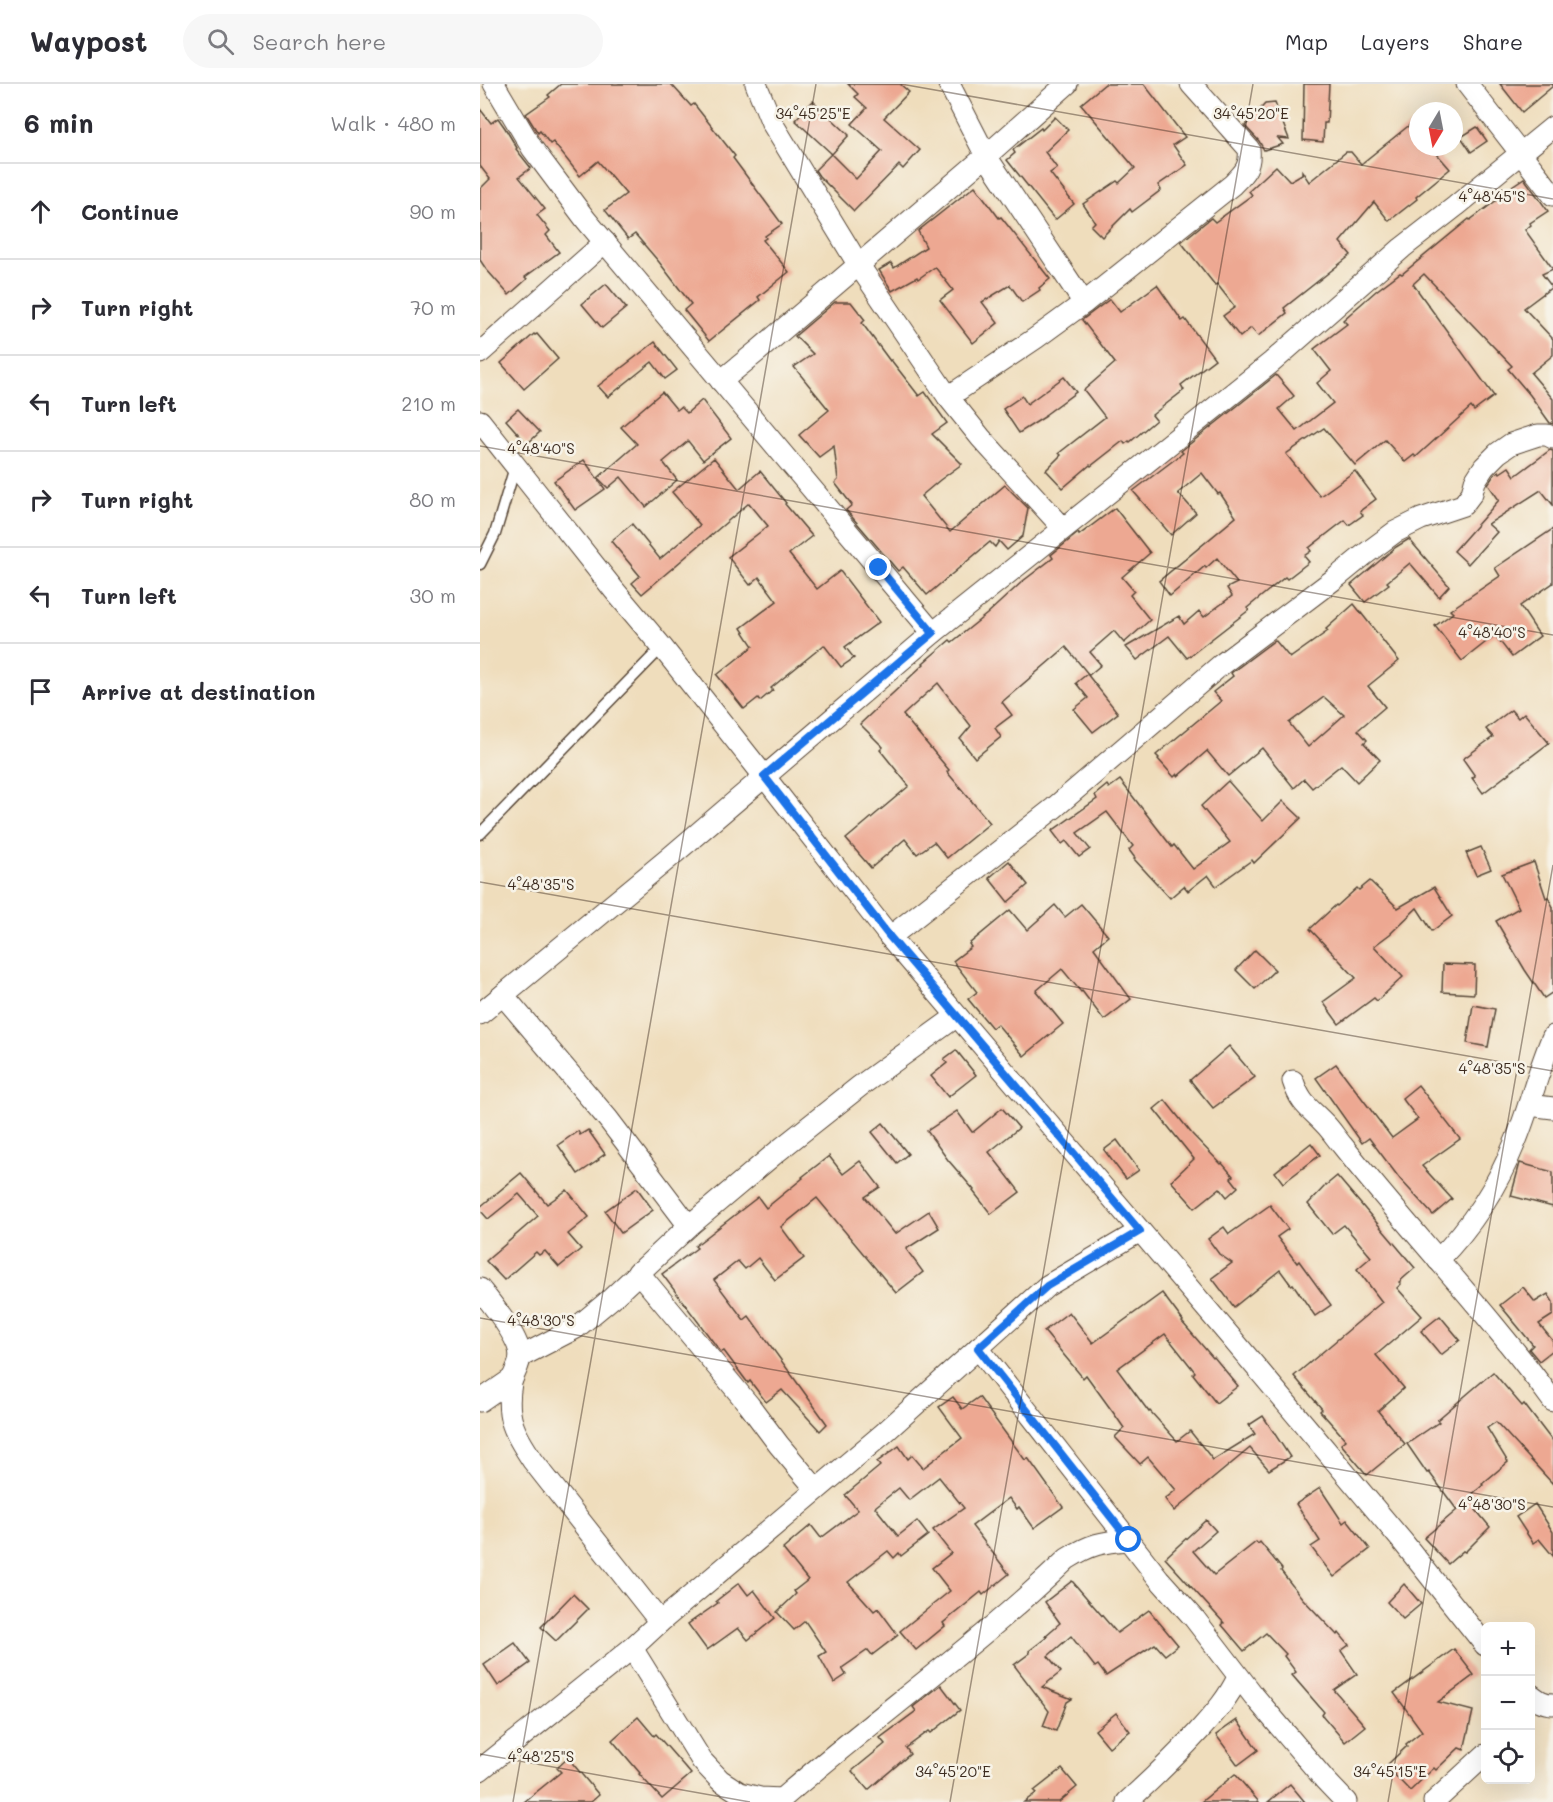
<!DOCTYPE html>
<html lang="en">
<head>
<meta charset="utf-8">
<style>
	:root { --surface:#fff; --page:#f7f7f7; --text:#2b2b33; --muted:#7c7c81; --line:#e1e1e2 }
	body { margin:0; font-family:Mali,sans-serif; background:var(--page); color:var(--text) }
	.controls { position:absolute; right:18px; bottom:18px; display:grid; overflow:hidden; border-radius:9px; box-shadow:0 6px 24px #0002 }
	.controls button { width:54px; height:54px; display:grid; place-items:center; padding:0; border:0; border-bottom:2px solid var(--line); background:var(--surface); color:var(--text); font:30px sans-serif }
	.compass { position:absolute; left:929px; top:18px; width:54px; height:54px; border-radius:50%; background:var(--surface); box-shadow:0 6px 24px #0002; rotate:190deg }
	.stop { position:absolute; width:18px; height:18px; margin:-14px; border:4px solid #1a73e8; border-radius:50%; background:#fff }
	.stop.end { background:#1a73e8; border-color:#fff; box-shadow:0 2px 6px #0008 }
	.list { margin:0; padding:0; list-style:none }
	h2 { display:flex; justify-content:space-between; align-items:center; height:78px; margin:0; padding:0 24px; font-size:26px }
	h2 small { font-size:20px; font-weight:400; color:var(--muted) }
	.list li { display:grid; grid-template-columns:39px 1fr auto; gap:18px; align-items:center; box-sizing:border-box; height:96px; padding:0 24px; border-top:2px solid var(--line) }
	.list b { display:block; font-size:22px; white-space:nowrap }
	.list em { font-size:20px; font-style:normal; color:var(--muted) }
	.icon { flex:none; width:33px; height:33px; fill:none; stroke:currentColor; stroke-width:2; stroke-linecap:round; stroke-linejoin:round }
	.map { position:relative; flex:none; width:1073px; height:1718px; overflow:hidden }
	header { display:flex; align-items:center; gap:36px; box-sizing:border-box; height:84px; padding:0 30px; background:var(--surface); border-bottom:2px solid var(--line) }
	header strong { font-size:28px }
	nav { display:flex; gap:33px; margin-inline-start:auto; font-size:21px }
	.search { width:420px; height:54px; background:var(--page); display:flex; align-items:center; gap:15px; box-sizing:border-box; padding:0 21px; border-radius:33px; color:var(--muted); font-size:22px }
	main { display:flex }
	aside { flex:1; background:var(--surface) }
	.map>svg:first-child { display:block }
	.building { fill:#eda892; fill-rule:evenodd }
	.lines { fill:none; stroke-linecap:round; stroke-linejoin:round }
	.lane-casing { stroke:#564536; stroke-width:13 }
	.street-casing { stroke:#564536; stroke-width:23 }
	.lane { stroke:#fff; stroke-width:10 }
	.street { stroke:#fff; stroke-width:21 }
	.route { stroke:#1a73e8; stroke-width:8 }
	.ticks { fill:none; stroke:#3b2a1e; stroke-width:1.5; stroke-opacity:0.45 }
	.ticks-label { font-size:15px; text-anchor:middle; fill:#3b2a1e; stroke:#f7f3e8; stroke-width:5; stroke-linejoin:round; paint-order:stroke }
</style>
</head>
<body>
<header>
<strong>Waypost</strong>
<div class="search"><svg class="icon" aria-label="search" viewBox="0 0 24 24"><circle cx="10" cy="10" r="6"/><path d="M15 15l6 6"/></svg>Search here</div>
<nav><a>Map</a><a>Layers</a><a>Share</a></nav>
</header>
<main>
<aside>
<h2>6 min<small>Walk · 480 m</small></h2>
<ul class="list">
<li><svg class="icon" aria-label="ahead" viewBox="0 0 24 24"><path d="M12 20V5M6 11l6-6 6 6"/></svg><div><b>Continue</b></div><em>90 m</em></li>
<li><svg class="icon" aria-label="right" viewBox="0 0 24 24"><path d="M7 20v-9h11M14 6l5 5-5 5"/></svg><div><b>Turn right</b></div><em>70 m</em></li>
<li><svg class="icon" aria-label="left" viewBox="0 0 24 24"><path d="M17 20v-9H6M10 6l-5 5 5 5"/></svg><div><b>Turn left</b></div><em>210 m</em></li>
<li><svg class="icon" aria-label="right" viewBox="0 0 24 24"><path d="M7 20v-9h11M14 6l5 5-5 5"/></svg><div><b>Turn right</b></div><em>80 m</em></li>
<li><svg class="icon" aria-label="left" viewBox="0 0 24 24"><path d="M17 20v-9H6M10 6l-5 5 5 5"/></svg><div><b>Turn left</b></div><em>30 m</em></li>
<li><svg class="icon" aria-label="arrive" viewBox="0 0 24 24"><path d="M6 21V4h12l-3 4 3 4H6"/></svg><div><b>Arrive at destination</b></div></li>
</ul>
</aside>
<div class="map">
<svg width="1073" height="1718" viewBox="0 0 1073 1718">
	<rect width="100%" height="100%" fill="#f7f3e8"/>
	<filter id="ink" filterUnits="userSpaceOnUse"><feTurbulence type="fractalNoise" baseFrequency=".0167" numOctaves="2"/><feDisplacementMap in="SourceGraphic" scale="12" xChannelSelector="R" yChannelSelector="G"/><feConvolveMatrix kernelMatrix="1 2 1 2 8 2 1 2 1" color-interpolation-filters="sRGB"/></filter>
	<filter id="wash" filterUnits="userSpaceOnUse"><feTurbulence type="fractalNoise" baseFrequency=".008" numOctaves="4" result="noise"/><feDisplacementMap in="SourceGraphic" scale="24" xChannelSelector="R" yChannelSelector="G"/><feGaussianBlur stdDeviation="1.35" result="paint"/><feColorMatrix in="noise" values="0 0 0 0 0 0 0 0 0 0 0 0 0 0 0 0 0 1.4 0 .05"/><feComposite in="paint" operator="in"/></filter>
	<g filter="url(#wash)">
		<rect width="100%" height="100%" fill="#efddbc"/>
		<g id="blocks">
			<!-- building -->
			<g class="building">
				<path d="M81,0H191L211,22L214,20L255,72L253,74L302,140L285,152L286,154L283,156L309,188L278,213L280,216L229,257L204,226L211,220L179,178L155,150L148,155L125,126L146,110L118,77L100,92L73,58L70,60L60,47L58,49L46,30L70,13L68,11Z"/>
				<path d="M368,0H420L429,8L404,34L440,66L423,85L419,81L374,127L339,92L335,86L351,70L376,95L402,67L372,40L387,24L375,13L378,10Z"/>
				<path d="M625,0H664L705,53L693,61L707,81L678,101L681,106L652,128L650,125L622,153L611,142L615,138L603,120L637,97L639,99L655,84L601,20Z"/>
				<path d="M824,0H849L847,39H844L843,58L823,56Z"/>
				<path d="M1020,0H1073V2L1042,28Z"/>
				<path d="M333,17L369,51L352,70L315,36Z"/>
				<path d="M795,19L809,55L798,54L803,60L784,66L779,57L765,42L785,20Z"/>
				<path d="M0,25L11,39L18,34L25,44L37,64L36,65L51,84L39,93L65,125L57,131L70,147L66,151L79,168L45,193L47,195L29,211L6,185L0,176V105L10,95L0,82Z"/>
				<path d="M575,33L588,46L565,68L577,84L570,89L594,120L575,136L527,76L535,69L533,66L561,44L562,46Z"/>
				<path d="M932,39L938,47V63H951L970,85L936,113L937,115L909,137L894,118L860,158L871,171L804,224L807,229L778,252L771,244L760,253L743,232L755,223L737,200L735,201L701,158L731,134L735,138L772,111L769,107L796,82L810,97L822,90V87L829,98L866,68H871L881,80Z"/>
				<path d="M997,43L1007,57L991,68L981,53Z"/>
				<path d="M1044,94L1068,127L1050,139L1051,141L1045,146L1073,185L1062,190L1072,203L1044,224L1073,255V271L1051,289L1073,315V340L1070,339L1050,311L1028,285L1032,282L944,190L933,200L1014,312L994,327L991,323L936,373L934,371L925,378L905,356L875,381L844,344L806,370L840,412L875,387L896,415L880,427L883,431L869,441L865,436L829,464L831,467L824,472L829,478L807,495L805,493L767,524L769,526L707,574L689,552L657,576L646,563L699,532L704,540L719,527L724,533L752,512L747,504L757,499L737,474L726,484L725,482L690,512L679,497L756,433L740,409L738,410L722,389L698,409L716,429L691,451L653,407L703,369L701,367L796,291L814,312L799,325L817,347L853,319L837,299L851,287L834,265L867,240L863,236L896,207L920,189L922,190L989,135L990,136L1033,104L1032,102Z"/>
				<path d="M495,102L519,134L521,133L570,195L559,204L560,206L542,218L530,201L502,218L518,239L493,259L460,216L473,206L455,183L438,195L437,193L412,207L399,186L411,179L414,184L446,163L438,147Z"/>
				<path d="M126,200L146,224L122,244L102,220Z"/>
				<path d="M677,201L702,237L705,235L735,275L701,301L704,306L672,331L676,336L650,358L649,357L645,360L643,357L611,382L610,381L583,404L566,386L581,371L579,369L625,333L604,306L635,279L602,236L630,215L640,228Z"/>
				<path d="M355,218H371L385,236L382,239L410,277L411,276L439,312L445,308L467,339L452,350L482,380L460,396L441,412L470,448L525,401L548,424L543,452L527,466L519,457L515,463L510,458L447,511L423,483L418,487L366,426L372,421L355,399L358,396L354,362L339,373L319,351L349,326L314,283L333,270L315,252Z"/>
				<path d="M54,250L55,251L57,250L78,275L44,305L21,279Z"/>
				<path d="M175,258L197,286L185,295L172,278L128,313L118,302Z"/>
				<path d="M584,293L596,308L565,331L566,332L539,349L523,325L542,312L547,320Z"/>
				<path d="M182,308L197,326L201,323L207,329L222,316L251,354L223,376L208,357L183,378L197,396L166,423L141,393L128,404L118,394L157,360L141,343Z"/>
				<path d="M38,325L60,348L47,360L26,336Z"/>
				<path d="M1070,366L1073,367V421L1061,406L1008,440L1017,448L988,480L974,467L1019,416L1008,400L1014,391L1019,387L1020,389L1029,383L1035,392Z"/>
				<path d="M234,374L259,405L280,387L306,419L305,420L332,452L309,470L337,505L360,487L399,538L365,563L374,574L361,583L344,561L291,604L293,606L280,617L278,614L264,625L237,591L273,562L261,544L297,517L279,493L270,501L248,473L288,442L269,419L162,510L152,499L160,492L131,457L152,440L180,475L220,441L192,408Z"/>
				<path d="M104,376L125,405L95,426L74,397Z"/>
				<path d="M635,424L670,469L642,493L654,507L650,511L670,536L644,559L634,547L610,568L621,581L609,591L586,563L522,618L532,631L515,644L521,653L495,674L480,655L491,642L458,599L423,631L469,686L467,688L510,739L467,774L454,758L437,770L425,755L391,784L366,755L429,702L400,666L403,663L380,640L444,580L443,579L451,572L470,556L472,558L507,530L543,497L573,474L571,471L598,449L599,451Z"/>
				<path d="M1073,445V499L1040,522L1060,552L1032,573L1015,551L982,577L955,542L973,529L970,526L1020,492L1015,484Z"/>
				<path d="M929,455L969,502L959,513L930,479L907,498L909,500L885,518L871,501L916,463Z"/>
				<path d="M874,520L919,577L888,602L905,623L878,646L887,656L884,659L900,676L877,698L861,681L832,704L824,695L814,704L782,664L748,692L727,667L698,692L697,690L694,693L678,675L679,674L676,671L741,617L733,608L753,592L751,589L795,556L810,574L848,547L846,545ZM844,613L864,631L828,663L809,639Z"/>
				<path d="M607,590L638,629L613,648L594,625L608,614L596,599Z"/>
				<path d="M1031,626L1038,634L1044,629L1069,659L1003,709L992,694L995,692L983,675L1013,653L1006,645Z"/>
				<path d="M640,696L692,763L694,761L713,785L750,758L721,722L748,697L783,737L803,717L821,734L774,779L772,776L736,802L728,791L708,807L704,802L690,814L654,775L655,774L649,766L653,762L627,728L597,749L610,765L599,773L586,757L582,760L572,747L617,715L615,711L627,701L629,704Z"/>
				<path d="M1001,763L1011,785L996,791L986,769Z"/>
				<path d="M529,777L548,801L528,818L509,794Z"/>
				<path d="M1054,778L1066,814L1068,813L1073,823V908L1064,914L1045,886L1016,837L1039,824L1022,790Z"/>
				<path d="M890,797L918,824L954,803L972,832L952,847L937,824L910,850L894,862L923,893L897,917L894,914L859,940L843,918L876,894L830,845L856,821L857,822L877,804L879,806Z"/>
				<path d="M601,820L628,852L614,864L651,915L624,936L602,907L601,908L582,885L556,907L583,940L544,972L517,940L512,944L488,915L497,908L473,877L491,863L489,860L530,826L547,846L575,821L585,833Z"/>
				<path d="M775,866L795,886L775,905L756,886Z"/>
				<path d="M963,880L995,881L994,910L962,908Z"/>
				<path d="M993,921L1015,925L1008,963L987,959Z"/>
				<path d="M749,962L775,993L733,1024L710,996Z"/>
				<path d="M476,966L496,991L468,1013L451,992L467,979L464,975Z"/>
				<path d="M856,980L912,1054L938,1035L922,1014L938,1001L980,1055L942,1082L972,1115L953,1131L920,1095L889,1054L882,1059L836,994Z"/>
				<path d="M685,1016L712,1050L741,1080L742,1079L753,1092L751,1094L758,1103L747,1113L740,1104L715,1124L691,1097L714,1075L674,1025Z"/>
				<path d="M522,1024L539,1044L509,1068L540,1108L511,1130L493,1107L494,1106L468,1076L447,1047L477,1027L492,1048H493Z"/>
				<path d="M403,1039L428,1070L417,1079L392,1048Z"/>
				<path d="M108,1046L125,1070L118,1075L119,1076L98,1090L78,1061L98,1047L100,1051Z"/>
				<path d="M637,1056L659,1086L646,1095L624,1066Z"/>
				<path d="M831,1059L840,1071L803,1099L795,1088Z"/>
				<path d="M349,1072L363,1090L380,1077L400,1103L385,1113L415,1150L449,1127L459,1144L426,1165L443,1188L416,1209L337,1114L301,1143L324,1174L295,1196L278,1174L265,1185L258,1177L234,1196L264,1236L269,1232L347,1340L340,1347L302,1306L286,1318L270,1297L268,1299L244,1267L242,1268L240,1267L182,1190L217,1164L215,1162L278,1113L286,1124L323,1094L322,1093Z"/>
				<path d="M1040,1079L1073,1088V1123L1031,1112Z"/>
				<path d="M41,1089L67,1120L87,1106L109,1133L88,1150L101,1165L79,1183L65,1167L59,1171L56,1168L24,1196L6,1177L58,1132L39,1110L8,1135L0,1126V1123Z"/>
				<path d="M857,1092L935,1184L919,1198L921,1200L917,1204L942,1232L896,1271L924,1304L898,1327L925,1360L887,1391L861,1360L866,1356L840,1327L842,1325L814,1292L902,1218L877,1185L891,1173L864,1141L852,1150L828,1120L845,1102Z"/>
				<path d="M157,1104L173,1126L141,1149L125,1127Z"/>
				<path d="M790,1121L808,1145L797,1153L817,1179L819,1177L851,1221L835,1232L813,1200L811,1201L800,1186L754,1223L732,1194L752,1179L739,1170L728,1155L744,1143L749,1150Z"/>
				<path d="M1043,1203L1055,1218L1068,1210L1073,1218V1231L1059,1240L1073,1257V1266L1059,1277L1049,1265L1053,1261L1020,1221Z"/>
				<path d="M682,1209L703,1237L702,1238L733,1274L734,1273L758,1302L736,1319L713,1290L715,1288L685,1250L637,1285L669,1328L670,1327L697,1357L710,1347L733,1376L775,1350L769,1341L783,1332L810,1373L789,1386L770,1364L694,1427L685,1415L696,1406L668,1373L660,1380L635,1353L644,1344L635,1331L606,1291L603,1294L564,1247L589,1228L613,1259Z"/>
				<path d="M960,1232L980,1256L961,1271L941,1247Z"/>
				<path d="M1013,1288L1042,1322L1044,1320L1073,1358V1400L1016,1338L1007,1344L1028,1378L1002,1400L1003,1401L991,1411L1001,1422L996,1426L1010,1443L985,1468L983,1467L968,1480L944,1454L977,1426L949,1388L947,1389L927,1360L959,1338L957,1336Z"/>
				<path d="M473,1313L482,1325L499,1313L545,1376L548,1374L583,1423L554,1444L539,1423L537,1425L529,1414L492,1442L529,1490L503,1511L501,1508L463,1539L465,1542L436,1566L420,1547L470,1507L452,1484L471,1469L453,1446L484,1424L459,1393L429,1416L419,1404L395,1423L418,1452L437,1437L448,1451L421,1472L419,1469L414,1474L408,1467L368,1498L394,1527L398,1524L418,1551L392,1571L388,1566L362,1584L366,1591L354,1599L339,1572L346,1568L325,1537L314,1546L297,1528L316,1510L314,1507L328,1496L303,1465L331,1441L341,1454L378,1426L365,1411L400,1382L397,1378L419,1362L428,1375L432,1371L443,1384L482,1354L459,1323Z"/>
				<path d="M840,1404L863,1439L867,1436L890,1465L854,1493L831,1463L840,1457L816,1420Z"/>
				<path d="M1055,1420L1073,1448V1472L1059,1455L1053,1459L1036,1433Z"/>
				<path d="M726,1436L736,1447L713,1467L734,1491L776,1458L778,1460L780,1458L802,1485L801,1487L822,1514L857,1551L859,1549L869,1561L861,1567L877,1590L854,1606L885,1642L865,1658L842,1631L844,1628L812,1591L816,1588L804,1572L806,1570L786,1549L764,1567L742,1541L744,1539L685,1474Z"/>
				<path d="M592,1497L637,1549L669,1526L698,1561L685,1571L675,1560L626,1592L618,1581L615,1583L591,1552L568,1572L581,1588L562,1603L592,1615L587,1618L576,1647L563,1642L569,1627L534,1581L550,1569L549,1567L567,1553L565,1552L580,1539L565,1518Z"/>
				<path d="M259,1499L268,1511L274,1506L295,1534L268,1556L258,1544L227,1566L208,1540L238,1519L236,1517Z"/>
				<path d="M924,1500L941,1520L923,1535L907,1518Z"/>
				<path d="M93,1510L108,1525L76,1557L61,1543Z"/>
				<path d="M35,1559L50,1579L18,1602L4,1581Z"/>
				<path d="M974,1565L994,1591L958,1618L993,1627L984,1666L979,1664L956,1686L954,1684L930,1707L906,1682L927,1662L926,1660L942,1647L914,1609Z"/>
				<path d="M461,1601L480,1626L451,1649L449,1647L426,1664L430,1670L388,1706L372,1687L405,1660L400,1654L436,1627L433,1623Z"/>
				<path d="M636,1629L650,1647L629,1663L615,1646Z"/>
				<path d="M158,1633L174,1652L176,1650L211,1690L182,1715L159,1690L160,1689L132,1656Z"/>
				<path d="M757,1636L778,1666L758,1681L736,1651Z"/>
				<path d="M88,1674L119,1711L111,1718H44L81,1688L77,1684Z"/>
				<path d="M582,1685L597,1703L579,1718H544L556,1709L554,1707Z"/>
				<path d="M755,1690L779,1718H721Z"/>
				<path d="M810,1700L825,1718H788Z"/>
			</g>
		</g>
	</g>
	<g filter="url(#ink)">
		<use href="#blocks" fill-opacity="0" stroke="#564536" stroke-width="1.5"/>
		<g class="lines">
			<!-- lane casing -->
			<g class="lane-casing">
				<g id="lane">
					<path d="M0,480L15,450L35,383"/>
					<path d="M0,750L182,563"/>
				</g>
			</g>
			<!-- street casing -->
			<g class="street-casing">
				<g id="street">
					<path d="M14,0L52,64L106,136L453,549"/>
					<path d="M276,0L292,39L378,180L468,313L501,354L583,444"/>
					<path d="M469,0L506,72L604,219"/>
					<path d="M987,0L1073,111"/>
					<path d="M0,269L125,158"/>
					<path d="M241,297L279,266L506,72L587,0"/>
					<path d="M468,313L556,254L604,219L752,101C764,89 771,83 769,65L711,0"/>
					<path d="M0,337L134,506L182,563L284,692L410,853L749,1251L923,1458L1005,1561"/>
					<path d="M410,853L574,724L742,580L857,493L884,471L915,448L941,435L983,421L992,409L995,397L1004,383L1018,369L1031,360L1058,351H1067L1073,354"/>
					<path d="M23,911L128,1035L209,1142"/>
					<path d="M0,930L189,774L453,549L792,278L922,164L976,122L1073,43"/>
					<path d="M813,997C821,1021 829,1023 845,1040C851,1046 856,1054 862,1061C931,1148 1008,1228 1073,1317"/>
					<path d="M1049,1021L1073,1024"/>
					<path d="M958,1176C992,1142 1018,1101 1036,1056C1050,1022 1058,986 1073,952"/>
					<path d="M158,1188L269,1321L299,1361L336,1405"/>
					<path d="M0,1205C11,1219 40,1254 40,1272C40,1282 33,1290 31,1299C25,1333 34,1349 53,1377L180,1538"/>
					<path d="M498,1264L679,1495L714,1534L774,1612L845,1696L866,1718"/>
					<path d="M40,1273L96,1244L131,1215L209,1142L298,1067L380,1002L477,932"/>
					<path d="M0,1317L32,1295"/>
					<path d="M152,1564L222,1677L240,1696L260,1709L280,1714L302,1715"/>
					<path d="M1050,1610C1058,1616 1063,1620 1073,1620"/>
					<path d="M0,1686L152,1564L180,1538L404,1349L567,1202L660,1147"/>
					<path d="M298,1718C393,1635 496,1563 587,1475C611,1460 621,1458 649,1456"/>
					<path d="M647,1718C671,1696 695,1673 717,1649C733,1631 748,1615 758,1593"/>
					<path d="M954,1718L1005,1671"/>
				</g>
			</g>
			<!-- lane -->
			<use href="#lane" class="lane"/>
			<!-- street -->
			<use href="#street" class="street"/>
		</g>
	</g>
	<g class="lines" filter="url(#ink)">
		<!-- route -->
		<path class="route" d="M399,484L453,549L284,692L410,853L660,1147L567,1202L498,1264L649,1456"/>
	</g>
	<!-- ticks -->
	<path class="ticks" d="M421,0L1073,115M0,362L1073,551M0,798L1073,987M0,1234L1073,1423M0,1670L270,1718M33,1718L336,0M470,1718L773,0M908,1718L1073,781"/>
	<g class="ticks-label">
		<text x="333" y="35">34°45'25"E</text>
		<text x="771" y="35">34°45'20"E</text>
		<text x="1012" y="118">4°48'45"S</text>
		<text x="61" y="370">4°48'40"S</text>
		<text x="1012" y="554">4°48'40"S</text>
		<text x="61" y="806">4°48'35"S</text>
		<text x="1012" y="990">4°48'35"S</text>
		<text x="61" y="1242">4°48'30"S</text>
		<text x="1012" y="1426">4°48'30"S</text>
		<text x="61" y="1678">4°48'25"S</text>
		<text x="473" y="1693">34°45'20"E</text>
		<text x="910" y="1693">34°45'15"E</text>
	</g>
</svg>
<div class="controls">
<button>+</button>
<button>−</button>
<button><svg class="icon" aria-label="locate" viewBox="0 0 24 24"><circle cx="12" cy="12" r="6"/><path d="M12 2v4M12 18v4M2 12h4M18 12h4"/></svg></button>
</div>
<svg class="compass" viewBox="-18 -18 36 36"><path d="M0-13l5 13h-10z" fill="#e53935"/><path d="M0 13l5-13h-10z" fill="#7c7c81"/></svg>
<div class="stop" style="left:649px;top:1456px"></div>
<div class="stop end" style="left:399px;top:484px"></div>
</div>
</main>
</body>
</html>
